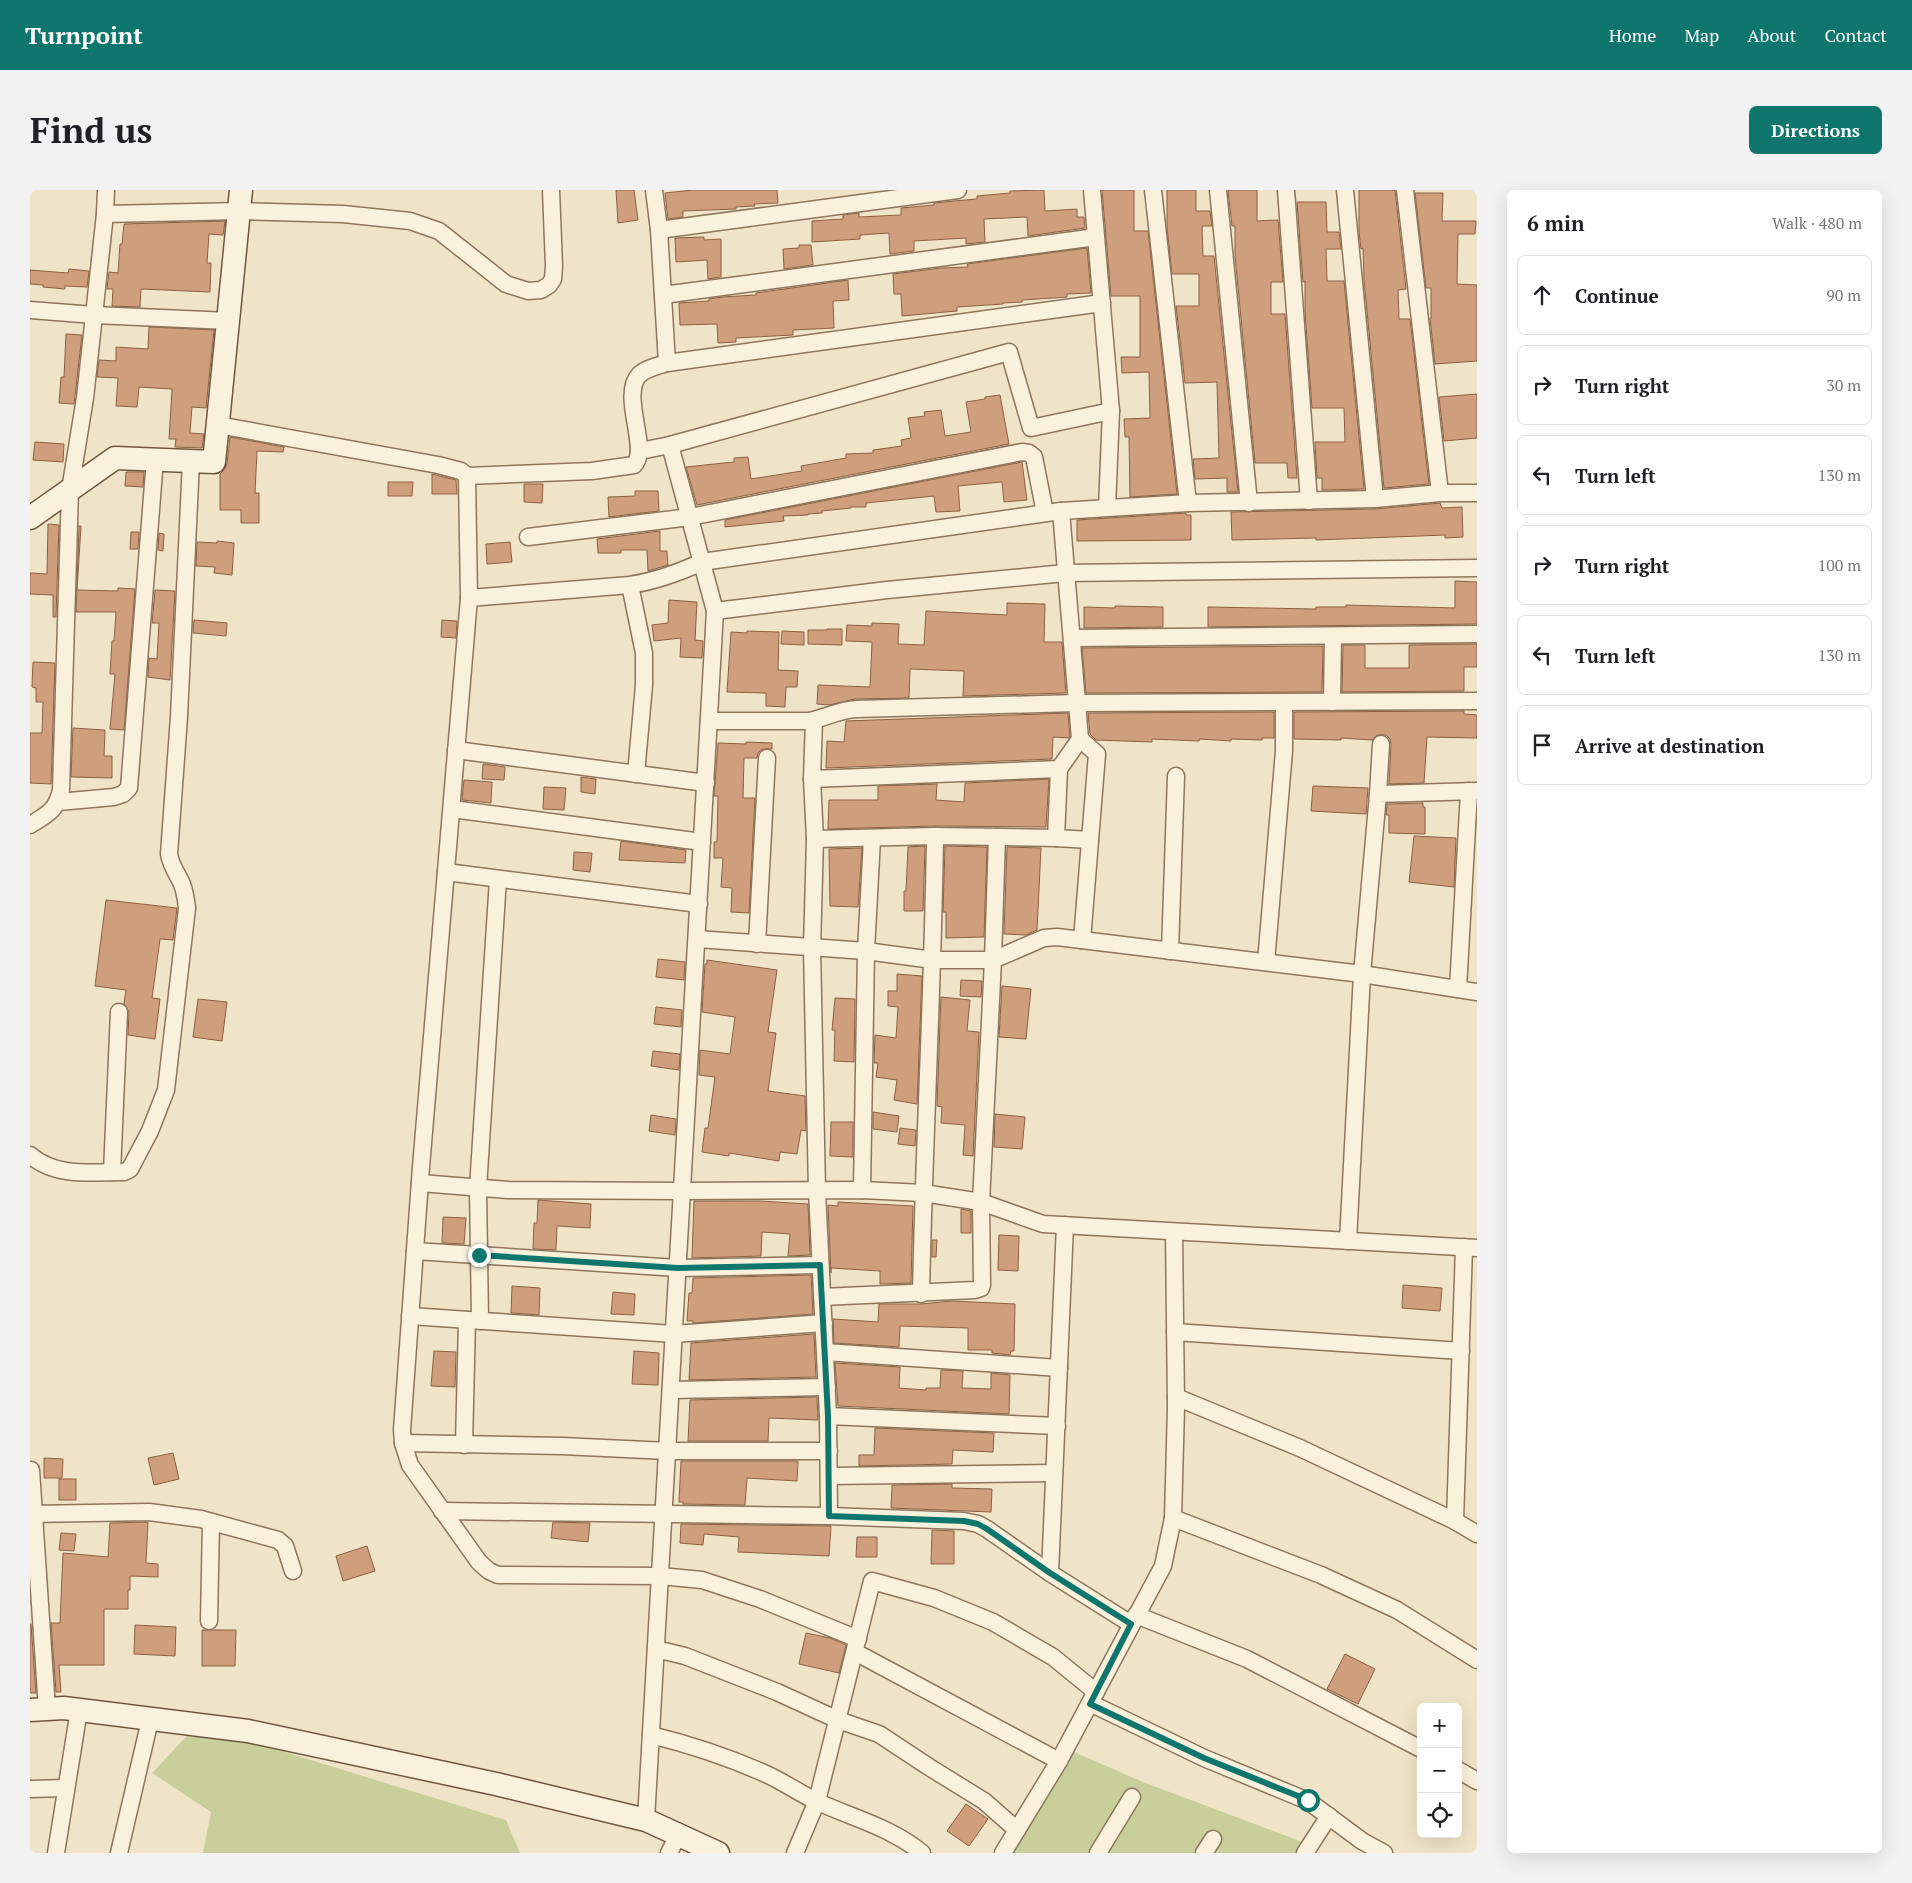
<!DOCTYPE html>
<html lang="en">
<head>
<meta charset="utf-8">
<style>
	:root { --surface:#fff; --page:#f2f2f2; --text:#202124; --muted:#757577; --line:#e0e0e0; --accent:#0f766e }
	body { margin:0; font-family:"PT Serif",serif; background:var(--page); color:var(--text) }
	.controls { position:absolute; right:15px; bottom:15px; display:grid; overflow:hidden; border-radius:8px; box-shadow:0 5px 20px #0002 }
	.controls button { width:45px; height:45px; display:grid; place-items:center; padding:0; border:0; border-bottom:1px solid var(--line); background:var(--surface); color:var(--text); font:25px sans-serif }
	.stop { position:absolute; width:15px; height:15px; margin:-11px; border:4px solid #0f766e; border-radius:50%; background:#fff }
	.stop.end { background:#0f766e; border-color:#fff; box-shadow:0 1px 5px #0008 }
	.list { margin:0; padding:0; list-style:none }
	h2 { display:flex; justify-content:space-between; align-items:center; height:65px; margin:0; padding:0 20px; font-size:21px }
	h2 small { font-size:16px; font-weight:400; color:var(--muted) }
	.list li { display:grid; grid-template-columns:32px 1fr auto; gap:15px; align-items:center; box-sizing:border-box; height:80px; margin:0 10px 10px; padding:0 10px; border:1px solid var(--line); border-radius:8px }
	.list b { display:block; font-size:19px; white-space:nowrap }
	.list em { font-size:16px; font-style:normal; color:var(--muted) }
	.icon { flex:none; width:28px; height:28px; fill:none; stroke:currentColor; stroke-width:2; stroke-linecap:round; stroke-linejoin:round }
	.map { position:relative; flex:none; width:1447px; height:1663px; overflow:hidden; border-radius:8px }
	header { display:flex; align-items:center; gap:30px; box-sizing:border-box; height:70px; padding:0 25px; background:var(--accent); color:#fff }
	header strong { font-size:24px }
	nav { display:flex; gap:28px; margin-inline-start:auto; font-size:18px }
	.intro { display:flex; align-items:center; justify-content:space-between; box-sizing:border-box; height:120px; padding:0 30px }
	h1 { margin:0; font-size:35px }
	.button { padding:12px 22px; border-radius:8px; background:var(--accent); color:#fff; font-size:18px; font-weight:700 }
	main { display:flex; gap:30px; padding:0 30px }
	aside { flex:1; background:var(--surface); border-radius:8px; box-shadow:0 5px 20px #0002 }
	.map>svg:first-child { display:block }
	.green { fill:#c9cf9b }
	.building { fill:#cf9f7d; stroke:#8d5f41 }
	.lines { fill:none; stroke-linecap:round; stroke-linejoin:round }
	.street-casing { stroke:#8d765c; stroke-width:19 }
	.secondary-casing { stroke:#6f573f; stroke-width:25 }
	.street { stroke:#faf1dc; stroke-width:16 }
	.secondary { stroke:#faf1dc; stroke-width:22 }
	.route { stroke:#0f766e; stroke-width:6 }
</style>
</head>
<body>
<header>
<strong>Turnpoint</strong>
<nav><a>Home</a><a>Map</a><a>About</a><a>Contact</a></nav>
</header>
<div class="intro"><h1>Find us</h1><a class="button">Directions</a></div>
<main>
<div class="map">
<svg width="1447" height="1663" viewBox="0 0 1447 1663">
	<rect width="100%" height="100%" fill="#f0e4c8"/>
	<!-- green -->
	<g class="green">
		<path d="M167,1535L476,1630L490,1663H173L181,1622L122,1583Z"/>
		<path d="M1035,1558L1113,1592L1270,1651L1275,1663H976Z"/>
	</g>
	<!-- building -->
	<g class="building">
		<path d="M586,0H604L608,30L588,33Z"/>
		<path d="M663,0H747L748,13L724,14L725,16L706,17V19L653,21V27L638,29L635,3Z"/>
		<path d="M1014,0L1015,21L1047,19V27H1054L1055,38L998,46L997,27L954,29L955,52L936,54V48L884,51V61L860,64L859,43L830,45V49L782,52V31L813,29V25L829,23V27L871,25V18L904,15V13L924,11L947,9V6L980,3V1Z"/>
		<path d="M1072,0H1104V41H1118L1147,304L1100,307L1099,247H1095L1094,229L1120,228L1119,182L1092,183L1091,167H1110V106H1081Z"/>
		<path d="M1137,0H1166V21H1180L1182,36H1172L1173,66H1184L1208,302H1197V288L1165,289L1163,269L1189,268L1187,192L1155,193L1146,116H1169V84H1142L1137,37Z"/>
		<path d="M1198,0H1227V31L1248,30L1253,92H1241V124H1255L1267,288H1258L1257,273H1225L1205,66V36H1202Z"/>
		<path d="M1329,0H1365L1376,99L1368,100L1369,129H1380L1399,294L1354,298L1334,90L1333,58L1331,59L1329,42Z"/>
		<path d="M1385,3H1413L1412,31H1446L1445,44H1428L1427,94L1447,95V171L1405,174L1400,128H1401V98H1396Z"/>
		<path d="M1267,12H1296L1297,42H1309L1311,59H1296L1297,91H1314L1334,299L1292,300V288H1287L1285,252H1315L1314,218H1282L1275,122V91L1273,92Z"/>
		<path d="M195,31L193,45L179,44L177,73H181L180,102L111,99L110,117L82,116L83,99H77L79,82L88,83L90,54H92L94,34Z"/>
		<path d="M674,47V50L691,49V87L678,89L677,70L646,72L645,48Z"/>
		<path d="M769,55H781L783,75L754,79L753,59L769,58Z"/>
		<path d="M1057,58L1061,103L1037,104V107L1023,108L992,110V112L973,113V114L927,117V121L872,126L871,104H864L863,84L911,78L938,77L937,74Z"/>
		<path d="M39,79L59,81L57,97L35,96V99L13,97V95L0,94V80L38,83Z"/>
		<path d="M818,90L819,110L803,111L804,138L763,140V145L706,148V152L688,153L687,134L650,135L649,113L679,111V109L692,107L726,105V103Z"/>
		<path d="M119,137L184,140L176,218L162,217L160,243L174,244L172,258L145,257L146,249H139L142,199L109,197L107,217L86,216L88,188L67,187L69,170L86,171V157L118,159Z"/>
		<path d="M36,144L52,145L44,214L29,213L31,187H34Z"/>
		<path d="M1447,204V248L1414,251L1409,207Z"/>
		<path d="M970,205L979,254L667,315L656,277L704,272V268L718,267L721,289L772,281L771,276L816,268V264L843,263V260L872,256L871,250L881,248L878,228L895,226L894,222L911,220L915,246L941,242L936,212L955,209V207Z"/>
		<path d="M200,247L254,257L253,262L227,261L225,303H229V333H211V320H190V284L194,280L197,274Z"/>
		<path d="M5,252L34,254L33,272L3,270Z"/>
		<path d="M992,272L997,310L974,312L972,292L938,295L928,296L930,321L906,322L904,306L836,313V317H821V318L792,321V323L778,324V325L753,326L754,331L695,337V330Z"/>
		<path d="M96,282H114L113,297L95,296Z"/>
		<path d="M402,284L426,290L427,304H402Z"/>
		<path d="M358,292H383L382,306H358Z"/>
		<path d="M494,294H513L512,313L494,312Z"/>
		<path d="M605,301H628L629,321L579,327L578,307L605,306Z"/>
		<path d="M1410,313L1412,318L1432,317L1433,347L1415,348V345L1286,350V348L1202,350L1201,322L1345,319Z"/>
		<path d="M1156,323V325H1161V350L1047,351V330Z"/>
		<path d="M18,334L29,335L26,427H23V405L0,404V383L17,384Z"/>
		<path d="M49,336H51L47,400L88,401V398L105,399L94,540L80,539L85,484H80L82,451H84L86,422H46Z"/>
		<path d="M630,341V361H637L638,375L618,381L617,360H591V363H568L567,349Z"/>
		<path d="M101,342H109L108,359H100Z"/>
		<path d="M129,343L134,344L133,361L128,360Z"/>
		<path d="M187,351L204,353L202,385L184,383L185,377L166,376L167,352L187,353Z"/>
		<path d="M480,352L482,372L457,374L456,354Z"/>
		<path d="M1425,391L1447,392V434L1178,437V417L1286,419V417H1316V415L1425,418Z"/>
		<path d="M125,400L145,401L140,490L118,487L119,468L127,469L129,433H122Z"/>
		<path d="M639,410L667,412L665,450L673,451L672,468L650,467L651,448L624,451L622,435L638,433Z"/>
		<path d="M977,413L1015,414L1014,452H1032L1036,503L933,506L934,481L880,479L879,508L825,509L799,515L787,514L788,495L840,497L842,452L816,451L817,435L842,436V433L869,434L868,454L894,455L896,421L977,425Z"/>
		<path d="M1085,416L1133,417V437L1054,438V417L1085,418Z"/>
		<path d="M164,430L197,433L196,446L163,443Z"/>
		<path d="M412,430L427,431L426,448L411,447Z"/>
		<path d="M797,439H812V455L778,454V440H797Z"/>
		<path d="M717,441L749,442L748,480L768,481L767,497H756L755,517L736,516V503L697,502L701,442L717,443Z"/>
		<path d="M752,441L774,442V455L751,454Z"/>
		<path d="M1447,454V477H1434V501L1312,502L1313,455H1335V478H1379V455Z"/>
		<path d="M1293,456L1292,502L1056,503L1052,458Z"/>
		<path d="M3,472L25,473L21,594L0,593V543H12L13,512H6V498L2,497Z"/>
		<path d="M1434,521V524L1447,525V548L1397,547L1394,593L1359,594L1361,555L1360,549L1356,545H1347L1342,550L1311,548V550L1264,549V522Z"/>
		<path d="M1244,522V548H1232V550L1201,549V551L1170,549L1169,551L1122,549V552L1066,550L1060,544L1058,523Z"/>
		<path d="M1038,523L1040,546L1039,548L1023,547L1022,569L796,578L797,551L814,552L816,531Z"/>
		<path d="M43,538L75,540L74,566H82V588L41,587Z"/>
		<path d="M716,552L742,553V559H732L728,563L727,568H714L713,608H725L719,723L701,722L702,698L691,697L693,668H684V652H687L688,606H684L688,553L716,554Z"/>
		<path d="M453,574L475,577L474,590L452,589Z"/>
		<path d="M551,587L566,589L565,604L551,602Z"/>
		<path d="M1019,589L1016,637L905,636L798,639L799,610H848V596L907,594L906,610L934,612L935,593Z"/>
		<path d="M434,590L462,592L461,613L432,610Z"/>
		<path d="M1283,596L1338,598L1336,624L1281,621Z"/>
		<path d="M514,597L536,598L534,620L513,619Z"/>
		<path d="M1393,613V617H1395V644L1359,643V625H1356L1357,614Z"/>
		<path d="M1384,646L1426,648L1424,697L1379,692Z"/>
		<path d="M591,651L656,660L655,673L589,670Z"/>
		<path d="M895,656L893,721H874V701H876L878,657Z"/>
		<path d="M915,656L957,657L954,747L916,748V722H913Z"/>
		<path d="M977,657L1011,658L1007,740L996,745L974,744Z"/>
		<path d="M832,658L828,717L800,716L799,659Z"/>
		<path d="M544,662L562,663L560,682L543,680Z"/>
		<path d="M76,710L147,718L143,750L130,749L122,808L130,809L125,849L98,845L99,822L94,813L96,800L65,796Z"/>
		<path d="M628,769L655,772L654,790L626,787Z"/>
		<path d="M677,770L747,780L738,842L746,843L738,901L775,906L776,941L771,940L767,964L750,962L749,971L699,963V966L672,962L675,938H678L685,887L669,885L670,860L700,864L705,827L672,822L675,774H677Z"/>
		<path d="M867,784L892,786L887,914L864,910L867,890L846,887L848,873H844L845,845L866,848L868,817L858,816V801H867Z"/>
		<path d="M931,790L952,791L951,807L930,806Z"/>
		<path d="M972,796L1001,799L996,849L969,847Z"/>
		<path d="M911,807L940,810L937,841L949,842L943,966L933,965L935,935L911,933L912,917L907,916Z"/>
		<path d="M805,808L825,809L824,872L804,871L805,840H802Z"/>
		<path d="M168,809L197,812L192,851L163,847Z"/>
		<path d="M626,817L652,820L651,837L624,834Z"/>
		<path d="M623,861L650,864L649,880L621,876Z"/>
		<path d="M843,922L869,926L867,942L843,939Z"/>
		<path d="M965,924L995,927L992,959L964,957Z"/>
		<path d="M621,925L646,929L645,945L619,941Z"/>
		<path d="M801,932H823V967L800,966Z"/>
		<path d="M870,938L886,940L885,956L868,954Z"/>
		<path d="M508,1010L561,1014L560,1038L527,1036L526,1060L503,1059L504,1033H507Z"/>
		<path d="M664,1011H730L778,1014L780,1065L758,1066L760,1044L732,1042L731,1066L662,1068Z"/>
		<path d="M808,1012L883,1016L881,1093L850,1094V1081L801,1078V1083L798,1015L808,1016Z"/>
		<path d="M931,1019L941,1021V1043H931Z"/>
		<path d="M413,1027L436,1028L434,1054L412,1053Z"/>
		<path d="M969,1045L989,1046L988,1081L968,1080Z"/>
		<path d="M902,1050H907L906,1067H902Z"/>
		<path d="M781,1085L783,1124L663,1133V1131H657L659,1103H662L663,1088Z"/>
		<path d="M1373,1095L1412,1098L1410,1121L1372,1118Z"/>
		<path d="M482,1096L510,1098L509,1125L481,1123Z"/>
		<path d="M583,1102L605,1104L604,1125L581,1124Z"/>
		<path d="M922,1111L985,1114L984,1161H981L980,1165L962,1163V1160H938V1138L870,1136L869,1157L804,1153L803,1129L848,1132L849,1114H891Z"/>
		<path d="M784,1144L786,1187L659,1190L661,1153Z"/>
		<path d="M404,1161L426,1162L425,1197L401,1196Z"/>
		<path d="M604,1161L629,1163L628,1195L602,1194Z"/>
		<path d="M805,1173L870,1177L869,1198L896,1200V1198H910L911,1180L933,1181L932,1198L961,1199V1183L980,1185L979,1224L808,1216Z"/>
		<path d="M787,1207L788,1230L739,1228L738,1251H658L660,1210Z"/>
		<path d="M845,1238L964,1243L963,1262L923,1260L922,1274L829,1276V1265H844Z"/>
		<path d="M143,1263L149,1289L124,1295L118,1268Z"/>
		<path d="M14,1268L33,1269L32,1288H14Z"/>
		<path d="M651,1271H768L767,1291L717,1288L715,1315L653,1314V1312H649Z"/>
		<rect x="29" y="1289" width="17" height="21"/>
		<path d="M922,1294V1298L962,1299L961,1322L861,1318L862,1295Z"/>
		<path d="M118,1332L116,1373L128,1374V1387L100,1386V1400H98V1419H74V1475H29L31,1502H26L21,1433H30L33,1363L78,1367L80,1333Z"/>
		<path d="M523,1332L560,1333L558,1352L521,1348Z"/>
		<path d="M651,1334L801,1336L799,1366L708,1362L709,1347L674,1344L673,1355L650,1353Z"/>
		<path d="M902,1340L924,1341V1374H901Z"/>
		<path d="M31,1343L46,1344L44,1361L29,1360Z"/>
		<path d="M827,1347H847V1367H826Z"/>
		<path d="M337,1356L345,1381L313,1391L306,1366Z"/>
		<path d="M0,1434H1L6,1503H0Z"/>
		<path d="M105,1435L146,1437L145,1466L104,1464Z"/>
		<path d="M172,1440H206L205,1476H172Z"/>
		<path d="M776,1443L800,1448L816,1455L809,1483L769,1474Z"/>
		<path d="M1315,1464L1345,1479L1328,1514L1297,1499Z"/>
		<path d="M936,1614L958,1629L939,1656L917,1641Z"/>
	</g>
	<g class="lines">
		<!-- street casing -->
		<g class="street-casing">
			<g id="street">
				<path d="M624,0L629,40L928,0"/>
				<path d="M1062,0L1081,221L1077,318"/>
				<path d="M1123,0L1158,313"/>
				<path d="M1188,0L1219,313"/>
				<path d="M1256,0L1279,311"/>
				<path d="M1315,0L1345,309"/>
				<path d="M1375,0L1410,303"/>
				<path d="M75,24L210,21L313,24L380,31L409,41L476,94L498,101L511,100L519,95L523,89L524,76L521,0"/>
				<path d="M629,40L637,173"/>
				<path d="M633,105L1066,47"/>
				<path d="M0,120L64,125L199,131"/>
				<path d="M188,235L408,275L431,281L437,286L439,408L391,977L372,1240L373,1253L380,1275L449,1372L459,1381L468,1385L630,1386L672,1390L730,1409L828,1449"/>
				<path d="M610,261L640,255L979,162L1001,238L1081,221"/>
				<path d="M437,286L562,281L604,275C620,259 590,206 609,185C616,178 628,176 637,173L1072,113"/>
				<path d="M1031,321L1050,549L1029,579L1026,648L1060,650"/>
				<path d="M498,347L660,327L992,262L999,263L1004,267L1015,323"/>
				<path d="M600,395L614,463V495L606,584"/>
				<path d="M439,408L600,395C626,391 648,383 672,372L1031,321L1158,313L1345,309L1410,303H1447"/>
				<path d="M685,421L857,400L1035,383L1447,378"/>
				<path d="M1042,448L1447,444"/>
				<path d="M1302,512L1303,446"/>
				<path d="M784,530L782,589L785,649L782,758L787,1001L798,1226L799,1326"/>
				<path d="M679,531H779C795,528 809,520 826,519L1046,513L1447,511"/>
				<path d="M1050,549L1067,564L1052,750"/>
				<path d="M426,560L676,593"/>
				<path d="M782,589L1029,579"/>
				<path d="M1348,604L1351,554"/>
				<path d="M28,612L84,607L93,604L99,598L125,269"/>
				<path d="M422,619L672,652"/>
				<path d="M0,635C18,624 26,621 31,600L40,300L55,208L75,24L76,0"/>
				<path d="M785,649L905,646L1026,648"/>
				<path d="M416,682L669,714"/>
				<path d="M667,749L836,761L903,770H963L1014,748L1027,747L1332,784L1447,802"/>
				<path d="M727,754L737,568"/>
				<path d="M1140,761L1146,586"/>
				<path d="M1236,772L1254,561V512"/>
				<path d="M1428,799L1439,601"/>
				<path d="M0,965C27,988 62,982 94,982L100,979L120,941L136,900L157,718C156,709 155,702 152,694C147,683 141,676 139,664L149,527L161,271"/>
				<path d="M82,982L89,822"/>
				<path d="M390,993L478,1000L652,1001L832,1000L893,1003L951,1012L1013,1034L1447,1058"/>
				<path d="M832,1000L836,761L842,649"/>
				<path d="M1318,1051L1332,784L1348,604L1447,601"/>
				<path d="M385,1061L648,1078L790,1075"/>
				<path d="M891,1104C894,951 903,798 905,646"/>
				<path d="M792,1107L945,1100L951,1098L952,1095L951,1012L963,770L967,647"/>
				<path d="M380,1126L644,1144L794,1133"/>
				<path d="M450,1131L448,998L468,689"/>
				<path d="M1145,1142L1431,1161"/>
				<path d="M795,1162L1029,1178"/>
				<path d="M641,1200L797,1197"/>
				<path d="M1146,1207L1270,1258L1425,1331L1447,1344"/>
				<path d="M798,1226L1027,1236"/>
				<path d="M373,1253L532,1256L638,1261H799"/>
				<path d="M434,1255L437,1130"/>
				<path d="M1,1280L17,1519"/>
				<path d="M799,1286L1024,1283"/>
				<path d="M412,1321L799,1326L934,1331L948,1334L957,1339L1020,1383L1101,1434"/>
				<path d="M0,1324L119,1322L171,1329L248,1350L255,1356L263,1381"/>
				<path d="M1143,1328L1291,1385L1367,1420L1447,1470"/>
				<path d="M1425,1331L1434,1057"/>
				<path d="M1020,1383L1035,1035"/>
				<path d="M1106,1425L1217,1469L1391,1559"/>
				<path d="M179,1431L181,1332"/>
				<path d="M626,1459L655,1466L747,1502L808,1530L849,1544L899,1577L954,1611L987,1640"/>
				<path d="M825,1462L1029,1571"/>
				<path d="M1060,1513L1174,1568L1278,1611L1332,1651L1354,1663"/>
				<path d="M621,1545C662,1555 698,1567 736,1584C754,1592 769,1603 786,1611C822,1628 861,1637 892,1663"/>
				<path d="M1428,1580L1447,1591"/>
				<path d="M0,1599L36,1598"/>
				<path d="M616,1630L685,421L640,255"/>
				<path d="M26,1663L49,1520"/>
				<path d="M89,1663L120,1530"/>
				<path d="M639,1663L648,1645"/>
				<path d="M765,1663L787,1611L842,1391L904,1408L963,1432L1023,1467L1066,1502"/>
				<path d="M973,1663L1029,1571L1133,1376L1143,1328L1146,1217L1144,1042"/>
				<path d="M1068,1663L1102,1607"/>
				<path d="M1174,1663L1183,1649"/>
				<path d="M1275,1663L1299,1626"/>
			</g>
		</g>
		<!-- secondary casing -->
		<g class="secondary-casing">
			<g id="secondary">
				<path d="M0,328L85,268L184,272L211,0"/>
				<path d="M0,1520L34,1518L218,1541L466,1594L616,1630L688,1663"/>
			</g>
		</g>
		<!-- street -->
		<use href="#street" class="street"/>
		<!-- secondary -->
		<use href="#secondary" class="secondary"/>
	</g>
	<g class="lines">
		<!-- route -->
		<path class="route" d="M449,1065L648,1078L790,1075L798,1226L799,1326L934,1331L948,1334L957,1339L1020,1383L1101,1434L1060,1514L1174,1568L1278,1610"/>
	</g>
</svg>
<div class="controls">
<button>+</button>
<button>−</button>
<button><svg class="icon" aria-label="locate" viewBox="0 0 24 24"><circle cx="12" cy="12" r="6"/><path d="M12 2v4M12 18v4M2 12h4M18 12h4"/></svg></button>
</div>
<div class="stop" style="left:1278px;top:1610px"></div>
<div class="stop end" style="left:449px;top:1065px"></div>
</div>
<aside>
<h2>6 min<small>Walk · 480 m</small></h2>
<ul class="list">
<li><svg class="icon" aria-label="ahead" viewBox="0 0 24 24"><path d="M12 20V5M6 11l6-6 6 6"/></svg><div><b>Continue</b></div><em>90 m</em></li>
<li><svg class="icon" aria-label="right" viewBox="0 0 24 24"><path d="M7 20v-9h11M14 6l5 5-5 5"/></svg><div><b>Turn right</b></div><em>30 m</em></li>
<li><svg class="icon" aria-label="left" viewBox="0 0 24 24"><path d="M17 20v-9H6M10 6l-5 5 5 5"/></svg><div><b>Turn left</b></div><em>130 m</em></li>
<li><svg class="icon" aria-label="right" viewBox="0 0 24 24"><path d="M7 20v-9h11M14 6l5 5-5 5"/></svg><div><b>Turn right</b></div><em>100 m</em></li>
<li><svg class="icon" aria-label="left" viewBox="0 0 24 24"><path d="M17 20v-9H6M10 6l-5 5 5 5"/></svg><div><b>Turn left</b></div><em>130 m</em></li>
<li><svg class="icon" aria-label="arrive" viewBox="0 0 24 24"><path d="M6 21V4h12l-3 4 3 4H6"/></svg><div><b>Arrive at destination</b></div></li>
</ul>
</aside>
</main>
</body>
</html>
